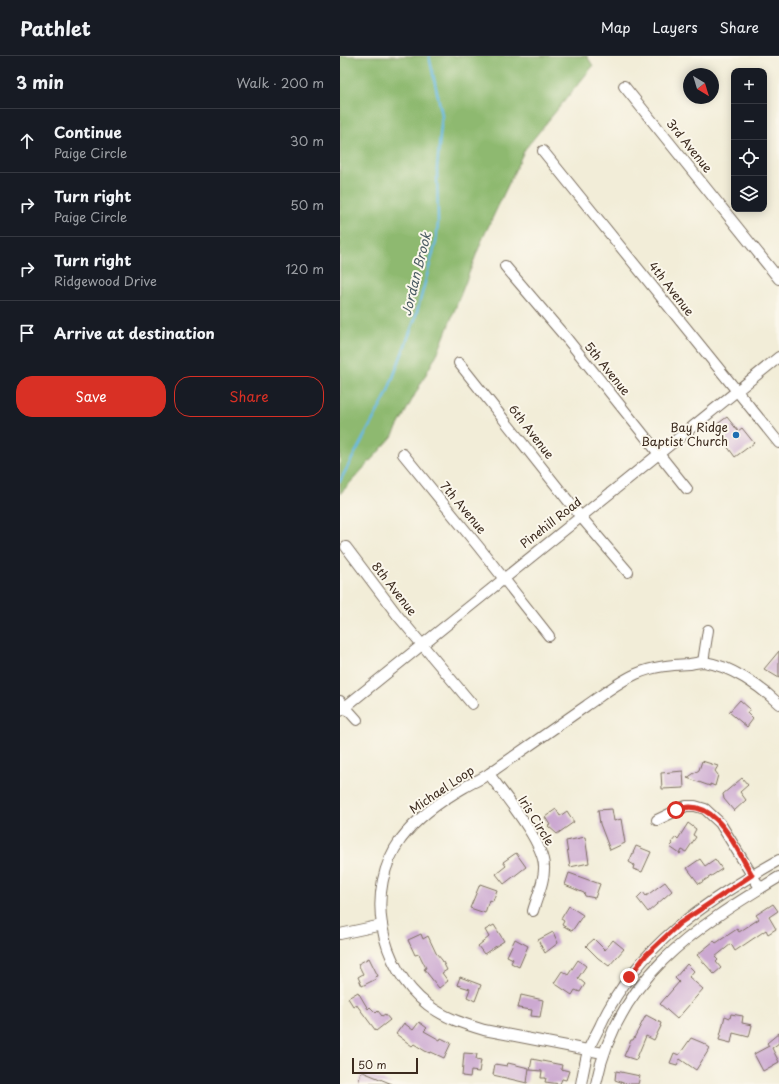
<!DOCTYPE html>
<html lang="en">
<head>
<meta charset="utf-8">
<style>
	:root { --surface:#171b24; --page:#20242c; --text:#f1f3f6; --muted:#9ea1a6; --line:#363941; --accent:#d93025 }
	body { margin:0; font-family:"Playpen Sans",sans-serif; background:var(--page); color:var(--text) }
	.controls { position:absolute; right:12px; top:12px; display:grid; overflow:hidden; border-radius:8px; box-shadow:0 2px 10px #0003 }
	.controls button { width:36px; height:36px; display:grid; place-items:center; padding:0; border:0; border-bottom:1px solid var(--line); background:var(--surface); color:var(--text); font:20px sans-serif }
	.compass { position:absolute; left:343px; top:12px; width:36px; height:36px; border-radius:50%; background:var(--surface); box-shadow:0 2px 10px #0003; rotate:142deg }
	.scale { position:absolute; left:12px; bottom:10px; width:66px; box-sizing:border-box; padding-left:4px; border:2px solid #3b2a1e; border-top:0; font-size:11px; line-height:14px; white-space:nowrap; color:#3b2a1e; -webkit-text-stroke:3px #fbf7ec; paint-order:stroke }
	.stop { position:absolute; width:12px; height:12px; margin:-9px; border:3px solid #d93025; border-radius:50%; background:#fff }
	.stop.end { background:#d93025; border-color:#fff; box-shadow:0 1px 4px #0008 }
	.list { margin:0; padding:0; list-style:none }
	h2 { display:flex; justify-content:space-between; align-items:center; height:52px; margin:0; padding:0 16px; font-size:17px }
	h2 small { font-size:13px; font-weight:400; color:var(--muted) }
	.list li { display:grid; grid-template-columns:26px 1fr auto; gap:12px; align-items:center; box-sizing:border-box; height:64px; padding:0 16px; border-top:1px solid var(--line) }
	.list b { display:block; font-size:15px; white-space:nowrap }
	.list p { margin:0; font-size:13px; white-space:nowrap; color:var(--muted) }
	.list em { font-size:13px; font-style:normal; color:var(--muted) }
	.actions { display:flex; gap:8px; padding:12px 16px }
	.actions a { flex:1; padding:9px 0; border:1px solid var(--accent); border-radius:16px; text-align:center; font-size:14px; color:var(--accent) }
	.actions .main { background:var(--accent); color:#fff }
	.icon { flex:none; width:22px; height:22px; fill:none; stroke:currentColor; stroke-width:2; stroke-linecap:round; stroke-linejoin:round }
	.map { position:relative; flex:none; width:439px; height:1028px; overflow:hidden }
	header { display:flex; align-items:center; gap:24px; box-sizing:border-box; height:56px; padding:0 20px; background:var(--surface); border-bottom:1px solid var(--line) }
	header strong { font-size:19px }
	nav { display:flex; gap:22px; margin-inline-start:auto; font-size:14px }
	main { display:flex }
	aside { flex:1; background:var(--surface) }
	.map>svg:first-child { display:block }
	.forest { fill:#8eb970; stroke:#647247 }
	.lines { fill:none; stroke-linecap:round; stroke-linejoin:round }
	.stream { stroke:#69bae4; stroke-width:2.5 }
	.building { fill:#cca9d1 }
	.street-casing { stroke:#7b6e5f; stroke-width:12 }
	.street { stroke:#fff; stroke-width:10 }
	.route { stroke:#d93025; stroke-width:5 }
	.poi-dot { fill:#1f6fb2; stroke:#fbf7ec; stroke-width:1.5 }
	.labels { text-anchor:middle; stroke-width:4; stroke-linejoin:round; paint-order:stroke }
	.street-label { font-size:12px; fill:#3b2a1e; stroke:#fbf7ec }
	.poi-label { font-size:12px; fill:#3b2a1e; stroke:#fbf7ec; text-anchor:end }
	.water-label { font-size:13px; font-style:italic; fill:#4b5c63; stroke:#fbf7ec }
</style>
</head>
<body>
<header>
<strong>Pathlet</strong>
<nav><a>Map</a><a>Layers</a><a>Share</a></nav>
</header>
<main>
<aside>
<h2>3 min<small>Walk · 200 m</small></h2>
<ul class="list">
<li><svg class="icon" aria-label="ahead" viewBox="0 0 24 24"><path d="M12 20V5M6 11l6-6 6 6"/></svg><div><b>Continue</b><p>Paige Circle</p></div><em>30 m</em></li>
<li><svg class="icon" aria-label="right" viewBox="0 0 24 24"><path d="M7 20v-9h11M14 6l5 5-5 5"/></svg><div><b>Turn right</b><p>Paige Circle</p></div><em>50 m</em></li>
<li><svg class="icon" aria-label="right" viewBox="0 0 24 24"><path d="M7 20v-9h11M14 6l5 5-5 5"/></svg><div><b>Turn right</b><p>Ridgewood Drive</p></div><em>120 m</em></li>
<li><svg class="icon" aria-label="arrive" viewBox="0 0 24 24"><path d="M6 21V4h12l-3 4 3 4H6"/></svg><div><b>Arrive at destination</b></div></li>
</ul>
<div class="actions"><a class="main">Save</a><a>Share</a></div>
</aside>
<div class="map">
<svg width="439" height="1028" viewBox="0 0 439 1028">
	<rect width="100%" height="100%" fill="#fbf7ec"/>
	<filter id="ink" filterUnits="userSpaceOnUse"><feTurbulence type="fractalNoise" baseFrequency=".025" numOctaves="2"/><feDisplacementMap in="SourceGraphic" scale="8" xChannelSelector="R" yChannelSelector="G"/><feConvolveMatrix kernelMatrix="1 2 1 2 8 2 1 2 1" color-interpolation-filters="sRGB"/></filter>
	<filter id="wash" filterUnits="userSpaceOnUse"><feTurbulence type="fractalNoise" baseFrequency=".012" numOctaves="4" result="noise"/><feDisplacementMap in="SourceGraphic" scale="16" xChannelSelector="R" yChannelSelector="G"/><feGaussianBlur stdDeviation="0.9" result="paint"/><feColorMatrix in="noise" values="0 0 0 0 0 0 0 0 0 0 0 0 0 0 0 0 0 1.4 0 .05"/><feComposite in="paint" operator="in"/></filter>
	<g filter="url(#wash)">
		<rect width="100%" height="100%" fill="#f2edd8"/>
		<!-- forest -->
		<path class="forest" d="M0,0H247L253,10L185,93L142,184L99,294L52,381L0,438Z"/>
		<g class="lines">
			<!-- stream -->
			<path class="stream" d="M0,425L46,340L75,263L96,186L98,167L97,112L102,59L89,0"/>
		</g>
		<g id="blocks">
			<!-- building -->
			<g class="building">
				<path d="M387,361L398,375L402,372L414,387L395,401L384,386L387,384L376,369Z"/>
				<path d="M439,595V622L424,613Z"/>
				<path d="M400,644L410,653L407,657L413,663L407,671L389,656Z"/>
				<path d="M362,705L378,710L375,715L378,719L375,730L370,728V730L347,722L359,714Z"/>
				<path d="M343,715L344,732L322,733L321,717Z"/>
				<path d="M402,722L408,729L400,736L406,744L394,755L384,743L383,738Z"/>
				<path d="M216,753L220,760L227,755L234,766L217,778L208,770L210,769L205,761Z"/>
				<path d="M272,753L274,765L281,763L285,787L270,794L260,768L258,754Z"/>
				<path d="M348,767L356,773L353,779L356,781L346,796L342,794L340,798L330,791L333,788L331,787L336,781L338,783Z"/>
				<path d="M245,781L249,807L230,811L226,785Z"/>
				<path d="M296,790L311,796L302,816L293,813L294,809L289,806Z"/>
				<path d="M176,797L186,811L164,828L156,818L166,810L163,806Z"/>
				<path d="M360,803L365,810L375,803L382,813L359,828L347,812Z"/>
				<path d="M229,817L260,828L255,842L245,840L244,837L225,829Z"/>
				<path d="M325,826L332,835L308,856L297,842L303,836L306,840Z"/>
				<path d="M140,828L157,834L153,845L149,844L145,857L130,852Z"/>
				<path d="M433,848L438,855L429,861L436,873L428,878L426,874L395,895L391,888L375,901L378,904L376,906L381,912L374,918L357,899L374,885L376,887L397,873L399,876L419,863L416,859Z"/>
				<path d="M229,850L243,859L232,875L222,869L224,865L221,863Z"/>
				<path d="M154,869L164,885L144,898L138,890L149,881L145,874Z"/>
				<path d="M213,876L218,887L205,897L198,884Z"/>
				<path d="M81,878L83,883L88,880L96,897L102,904L107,914L102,917L108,925L99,932L84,913L86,912L79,898L75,899L68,884Z"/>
				<path d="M175,883L188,890L179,911L171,907L173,903L167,900Z"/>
				<path d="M254,883L265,894L273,884L284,893L269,910L258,902L246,890Z"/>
				<path d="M29,902L38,920L35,921L36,923L22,930L18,921L23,918L18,908Z"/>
				<path d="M238,904L246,910L238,922L245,928L240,936L235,934L232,939L214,927L222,915L228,919Z"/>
				<path d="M347,908L354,915L349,921L363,933L337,963L320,948L339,926L335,922Z"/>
				<path d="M120,921L141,929L135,945L127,941L130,933L117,929Z"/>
				<path d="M18,936L28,953L30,951L36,957L38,955L42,960L45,958L50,964L36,975L16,948L13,950L8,942Z"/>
				<path d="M181,939L203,944L200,961L191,960L192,954L178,952Z"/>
				<path d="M391,958L403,960L402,967L412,969L409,981L393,977L391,987L379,984L385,960L390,962Z"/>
				<path d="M306,959L321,967L320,970H321L314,984L306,980L296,1004L284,1000L291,984H293Z"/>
				<path d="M79,966L87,972L84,975L100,984L101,982L111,987L104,1002L91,996L90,997L85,995L74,988L72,990L56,978L64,967L73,974Z"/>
				<path d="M439,977V987L432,992L439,1006L423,1015L414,998L429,990L427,987Z"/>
				<path d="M351,982L363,987L370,992L356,1014L340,1003L337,1009L330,1007L334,997L339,999Z"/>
				<path d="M124,997L137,998L136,1003L141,1004L139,1016L131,1015L130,1021L122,1020Z"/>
				<path d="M192,1003L222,1009L221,1013L229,1015L226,1024L222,1023L220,1028L205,1026L206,1022H201L202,1015L190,1014Z"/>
				<path d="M168,1007L189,1012L187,1027L153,1019L155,1008L167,1010Z"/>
				<path d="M276,1015L300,1020L298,1028H286L275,1024Z"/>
				<path d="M21,1016H23L52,1028H18Z"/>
			</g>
		</g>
	</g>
	<g filter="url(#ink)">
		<use href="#blocks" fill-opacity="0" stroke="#7b6e5f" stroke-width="1"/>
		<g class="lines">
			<!-- street casing -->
			<g class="street-casing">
				<g id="street">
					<path d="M284,30L439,223"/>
					<path d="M203,95L439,387"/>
					<path d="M165,210L228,284L347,433"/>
					<path d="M119,307L241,461L288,516"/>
					<path d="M63,398L138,490L209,580"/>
					<path d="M6,491L58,560L132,648"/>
					<path d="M363,606L368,574"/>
					<path d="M0,645L17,664"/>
					<path d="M0,655L439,301"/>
					<path d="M149,718C164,739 203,785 204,810C205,824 197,841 193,855"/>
					<path d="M317,764L346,750H355L365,753L380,767L420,832"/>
					<path d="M0,878L42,869"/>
					<path d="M263,997L144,974C124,968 105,962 88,949C39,911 24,834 61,783C77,762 102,744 125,731C133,726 142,723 150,717C182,695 214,672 246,650C262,639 278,626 296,618C314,610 331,609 350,608C355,607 360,606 364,606C391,610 420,630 439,648"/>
					<path d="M241,1028C243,1017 245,1006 248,995C251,986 257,977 261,968C299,888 365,846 439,804"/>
					<path d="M256,1028C277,922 353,873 439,821"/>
				</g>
			</g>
			<!-- street -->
			<use href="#street" class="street"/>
		</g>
	</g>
	<g class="lines" filter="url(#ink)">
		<!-- route -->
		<path class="route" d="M289,921L306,899L340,867L412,819C395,791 375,738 336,754"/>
	</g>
	<!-- markers -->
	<circle class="poi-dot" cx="396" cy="379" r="4"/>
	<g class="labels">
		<!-- street labels -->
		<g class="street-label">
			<text transform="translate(349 90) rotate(51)" y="4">3rd Avenue</text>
			<text transform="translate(331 233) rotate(52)" y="4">4th Avenue</text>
			<text transform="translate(267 313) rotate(51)" y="4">5th Avenue</text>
			<text transform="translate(191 376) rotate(52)" y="4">6th Avenue</text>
			<text transform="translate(123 452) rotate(50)" y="4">7th Avenue</text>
			<text transform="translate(211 467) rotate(-38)" y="4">Pinehill Road</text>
			<text transform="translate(54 533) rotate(52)" y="4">8th Avenue</text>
			<text transform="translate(102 734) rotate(-34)" y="4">Michael Loop</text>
			<text transform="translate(196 765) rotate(58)" y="4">Iris Circle</text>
		</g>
		<!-- poi labels -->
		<g class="poi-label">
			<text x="388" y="376">Bay Ridge<tspan x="388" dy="14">Baptist Church</tspan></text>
		</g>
		<!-- water labels -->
		<g class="water-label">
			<text transform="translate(76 218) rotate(-76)" y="5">Jordan Brook</text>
		</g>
	</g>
</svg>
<div class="controls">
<button>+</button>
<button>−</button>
<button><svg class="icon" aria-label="locate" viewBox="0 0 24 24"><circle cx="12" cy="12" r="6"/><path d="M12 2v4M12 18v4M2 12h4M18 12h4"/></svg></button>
<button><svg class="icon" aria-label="layers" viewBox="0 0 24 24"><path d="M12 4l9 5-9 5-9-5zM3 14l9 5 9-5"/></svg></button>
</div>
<svg class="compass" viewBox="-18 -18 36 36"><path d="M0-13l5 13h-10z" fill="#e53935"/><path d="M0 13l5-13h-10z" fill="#9ea1a6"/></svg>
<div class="scale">50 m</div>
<div class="stop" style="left:336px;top:754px"></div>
<div class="stop end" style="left:289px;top:921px"></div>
</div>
</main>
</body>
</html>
